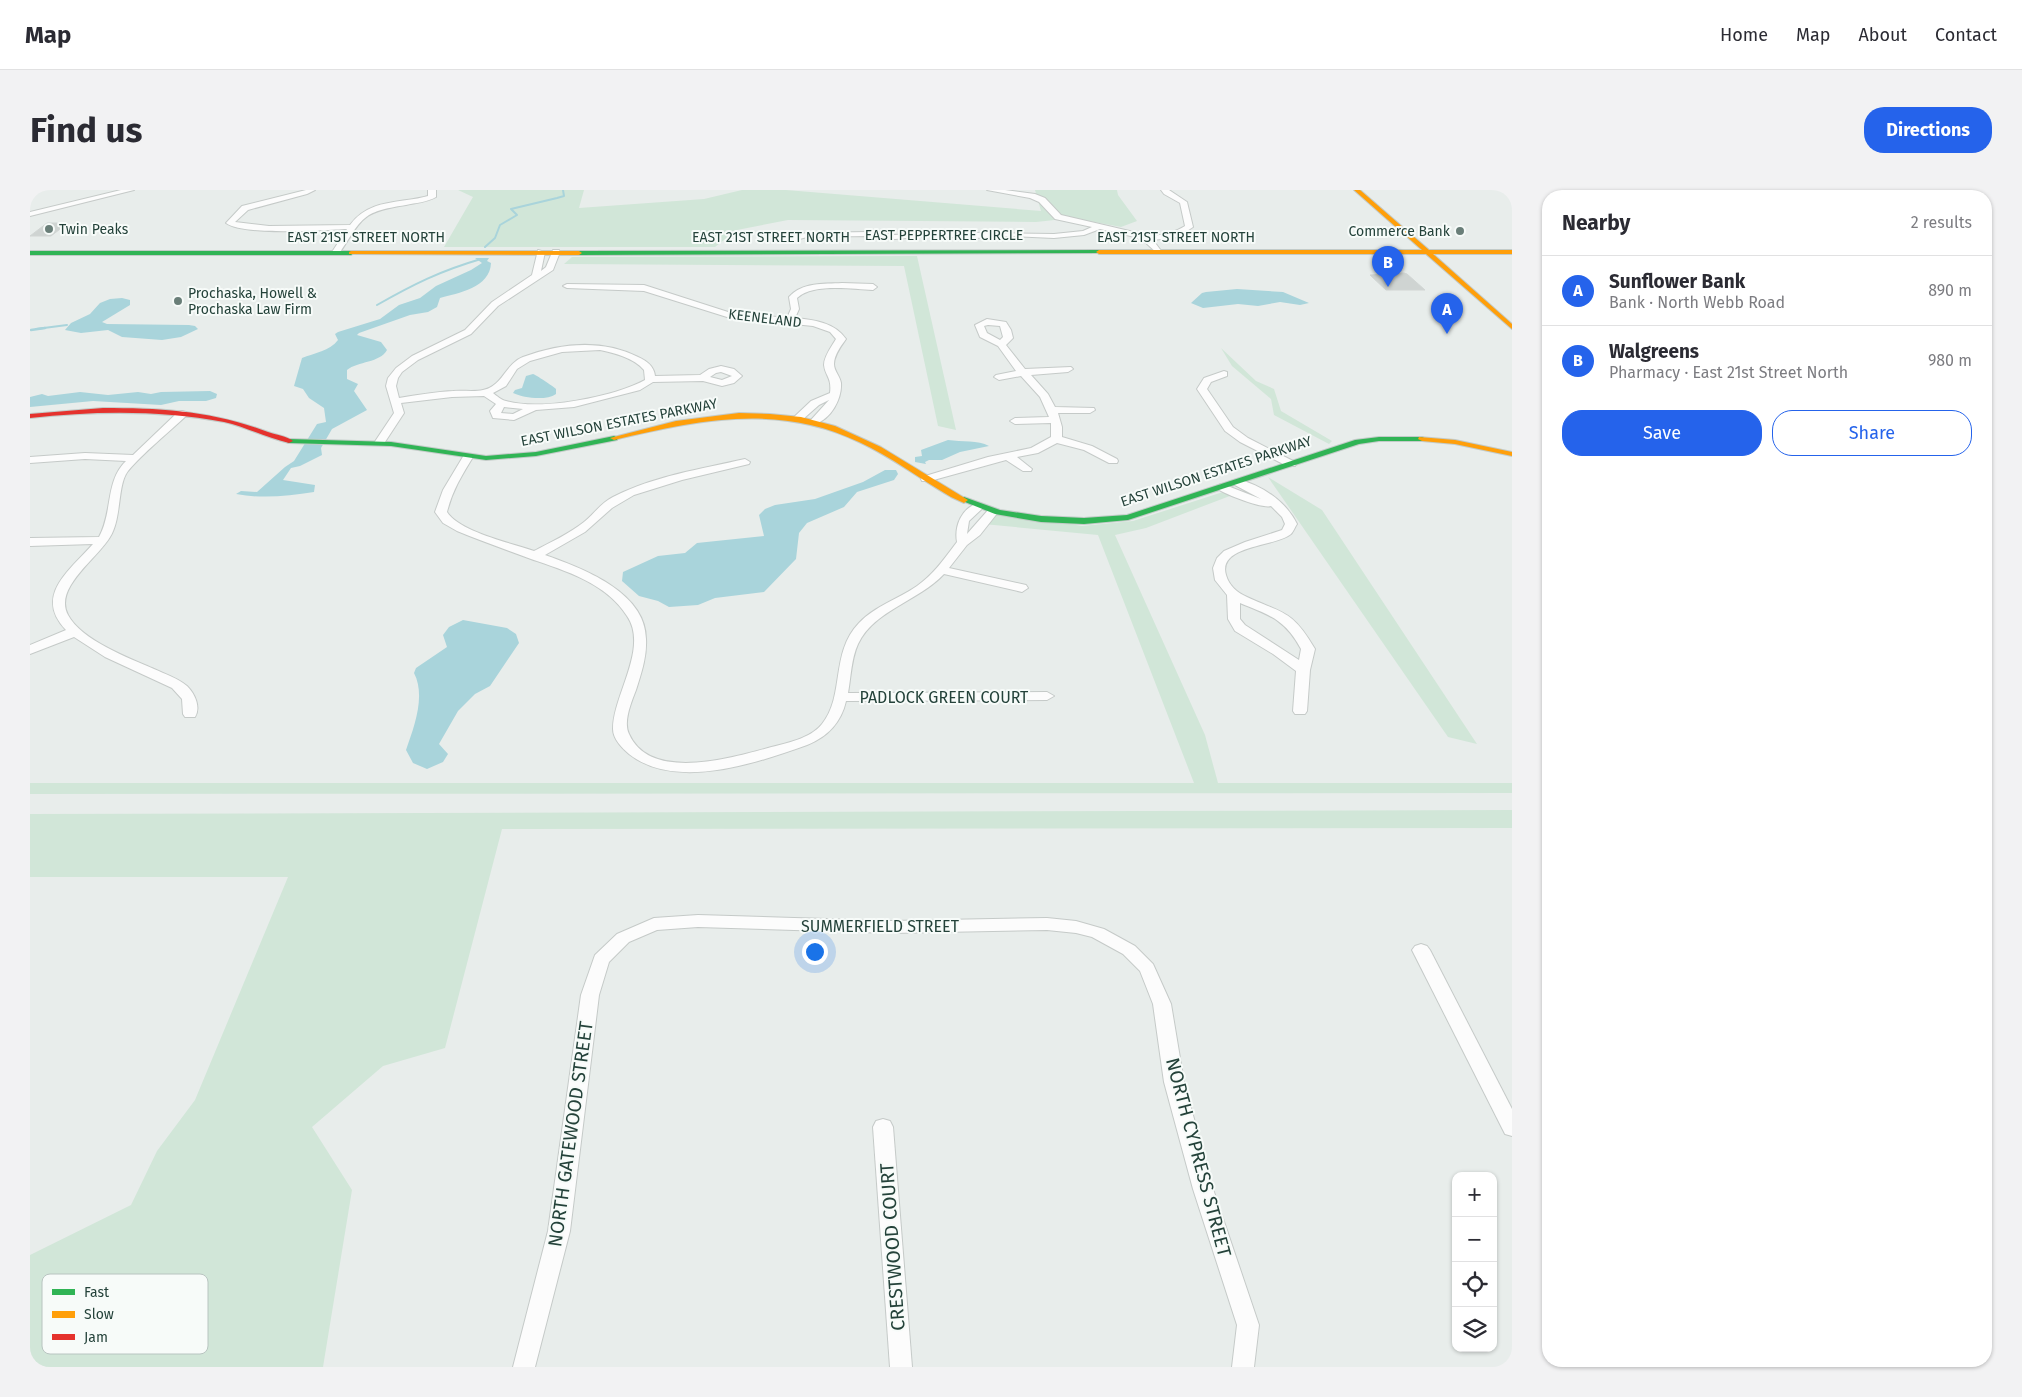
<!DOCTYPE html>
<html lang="en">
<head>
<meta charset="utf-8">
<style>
	:root { --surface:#fff; --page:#f2f2f3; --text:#2b2b33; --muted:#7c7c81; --line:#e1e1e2; --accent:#2563eb }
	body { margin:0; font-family:"Fira Sans",sans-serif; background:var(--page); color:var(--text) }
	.controls { position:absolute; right:15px; bottom:15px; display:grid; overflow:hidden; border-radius:10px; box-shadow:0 1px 4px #0004 }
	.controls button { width:45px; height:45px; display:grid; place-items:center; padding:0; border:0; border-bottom:1px solid var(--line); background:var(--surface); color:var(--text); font:25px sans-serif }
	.you { position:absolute; left:784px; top:761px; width:18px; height:18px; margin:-12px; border:4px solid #fff; border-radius:50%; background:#1a73e8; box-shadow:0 0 0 8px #1a73e833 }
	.badge { display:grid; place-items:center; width:32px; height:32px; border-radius:50%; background:var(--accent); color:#fff; font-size:16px; font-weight:700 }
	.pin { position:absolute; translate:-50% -41px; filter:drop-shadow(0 1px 2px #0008) }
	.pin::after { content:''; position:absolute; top:26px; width:18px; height:15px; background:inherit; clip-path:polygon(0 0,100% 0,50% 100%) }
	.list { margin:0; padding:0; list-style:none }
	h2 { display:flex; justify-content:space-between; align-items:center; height:65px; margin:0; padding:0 20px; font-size:21px }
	h2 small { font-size:16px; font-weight:400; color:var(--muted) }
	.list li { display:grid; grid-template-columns:32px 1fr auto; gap:15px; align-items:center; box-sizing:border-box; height:70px; padding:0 20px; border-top:1px solid var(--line) }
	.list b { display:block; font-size:19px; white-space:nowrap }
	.list p { margin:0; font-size:16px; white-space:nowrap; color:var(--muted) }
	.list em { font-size:16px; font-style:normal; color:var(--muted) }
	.actions { display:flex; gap:10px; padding:15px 20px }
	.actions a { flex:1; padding:11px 0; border:1px solid var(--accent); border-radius:20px; text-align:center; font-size:18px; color:var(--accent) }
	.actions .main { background:var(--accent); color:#fff }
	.icon { flex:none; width:28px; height:28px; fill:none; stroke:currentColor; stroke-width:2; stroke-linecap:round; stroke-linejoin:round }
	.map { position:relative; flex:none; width:1482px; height:1177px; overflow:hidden; border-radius:20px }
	header { display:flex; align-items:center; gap:30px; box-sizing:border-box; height:70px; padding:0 25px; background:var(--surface); border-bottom:1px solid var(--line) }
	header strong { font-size:24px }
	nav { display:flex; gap:28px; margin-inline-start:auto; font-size:18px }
	.intro { display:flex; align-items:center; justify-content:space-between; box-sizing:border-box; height:120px; padding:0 30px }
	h1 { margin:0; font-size:35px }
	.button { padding:12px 22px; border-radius:20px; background:var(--accent); color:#fff; font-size:18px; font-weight:700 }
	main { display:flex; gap:30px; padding:0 30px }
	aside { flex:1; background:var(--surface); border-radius:20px; box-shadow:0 1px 4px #0004 }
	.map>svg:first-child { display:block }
	.green { fill:#d1e6d8 }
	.water { fill:#a9d4db }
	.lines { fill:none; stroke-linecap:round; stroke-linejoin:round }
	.stream-far1 { stroke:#a9d4db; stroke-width:2 }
	.stream { stroke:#a9d4db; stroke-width:2.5 }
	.building { fill:#cfd4d2; stroke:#d1d6d4 }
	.street-casing { stroke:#c5cac8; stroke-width:2 }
	.fast-casing { stroke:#c3cbc8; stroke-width:2 }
	.slow-casing { stroke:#c3cbc8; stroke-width:2 }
	.jam-casing { stroke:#c3cbc8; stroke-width:2 }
	.street { fill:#fcfcfc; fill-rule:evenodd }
	.fast { fill:#30b455; fill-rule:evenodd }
	.slow { fill:#ff9f0a; fill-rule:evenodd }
	.jam { fill:#e5322d; fill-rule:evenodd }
	.poi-dot { fill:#697e78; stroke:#f7fbf9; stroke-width:2 }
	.labels { text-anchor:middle; stroke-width:4; stroke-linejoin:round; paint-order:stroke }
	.far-poi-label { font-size:14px; fill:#24423a; stroke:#f7fbf9; text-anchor:start }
	.far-street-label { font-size:14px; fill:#24423a; stroke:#f7fbf9 }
	.street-label { font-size:16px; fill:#24423a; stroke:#f7fbf9 }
	.near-street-label { font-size:19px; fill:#24423a; stroke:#f7fbf9 }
	.key { fill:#f7fbf9; stroke:#b8c4c0; stroke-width:1 }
	.key-label { font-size:14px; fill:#24423a }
</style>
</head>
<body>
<header>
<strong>Map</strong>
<nav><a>Home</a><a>Map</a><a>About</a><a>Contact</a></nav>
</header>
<div class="intro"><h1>Find us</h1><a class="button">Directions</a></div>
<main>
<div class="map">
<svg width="1482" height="1177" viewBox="0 0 1482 1177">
	<rect width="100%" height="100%" fill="#e8edeb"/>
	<!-- green -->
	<g class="green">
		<path d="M428,0H554L549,18L674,9L712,0H756L1011,21L1005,0H1087L1088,5L1107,31L1091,37L1043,28L1006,32L758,30L707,40L685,57H414L443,7Z"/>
		<path d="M887,66L926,240L908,236L874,76L534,74L542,67Z"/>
		<path d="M1191,158L1226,191L1244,199L1251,221L1302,251L1299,254L1244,225L1241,209L1202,176Z"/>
		<path d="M1238,287L1292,320L1447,554L1418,547Z"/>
		<path d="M1193,302L1205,304L1116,338L1085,345L1175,545L1188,593H1482V603L0,604V593H1164L1068,345L953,334L963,321L1052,336L1103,331Z"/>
		<path d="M1482,620V638L472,639L415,858L353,876L282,937L322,1000L293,1177H0V1065L101,1015L127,961L165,910L258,687H0V624Z"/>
	</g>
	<!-- water -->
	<g class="water">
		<path d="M445,68H459L457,71L461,73C460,98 428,103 410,108L407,117L398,122L380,125L329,143L327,145L351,152L357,160C350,173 328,171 317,180V189L328,194L324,201L337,220L302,239L291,258L292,265L270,276L261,278L253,290L285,295L284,302C258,306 232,309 206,304L211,301L227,302L255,277L264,271L287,234L296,232L294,218L279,208L273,199L264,196L272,168C284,163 300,161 308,150L305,144L308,142L350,129L369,115L390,108L406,96L441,80L452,73Z"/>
		<path d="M1207,99L1253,102L1279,113L1270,115L1250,112L1228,116L1208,114L1173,118L1161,113L1172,103L1176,102Z"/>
		<path d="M92,108L100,110V115L72,132L77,134L159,135L165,136L168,139L151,147L132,150L92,147L78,140L51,143L35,140L41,133L60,124L70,113L80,109Z"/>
		<path d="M503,184C506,185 523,196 526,199V204C516,211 494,208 483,203L485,200L492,198L496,186Z"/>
		<path d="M180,201L187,204L186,208L176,211H149L131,215L63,211L0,217V207L12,204L18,206L50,202L78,205L108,202L121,204L131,202Z"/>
		<path d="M918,250C932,252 948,250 959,256L930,262L912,270H899L895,272L896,274L885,272V267L892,266L891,260Z"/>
		<path d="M855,280H866L868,284L864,290L827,302L814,317L777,333L769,343L766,369L734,402L685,408L668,415L639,417L628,411L609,406L592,391L593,382L628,366L655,363L667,353L734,346L729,325L735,319L745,315L785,309L833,292Z"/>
		<path d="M433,430L477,438L486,444L489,453L460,496L445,504L428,521L409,554L418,564L413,572L397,579L383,573L376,560C384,537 396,506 384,483L386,478L417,457L413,445L419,437Z"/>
	</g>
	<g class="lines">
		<!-- stream-far1 -->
		<g class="stream-far1">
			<path d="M455,57L465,48L470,35L487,25L481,19L527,8L534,6L533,0"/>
			<path d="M347,115C384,94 410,81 451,69"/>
			<path d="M6,139L37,135"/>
		</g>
		<!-- stream -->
		<path class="stream" d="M1,140L15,138"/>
	</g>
	<!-- building -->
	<g class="building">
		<path d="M17,33H38L21,46H0Z"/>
		<path d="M1374,83L1377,84L1395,100H1356L1340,85Z"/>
	</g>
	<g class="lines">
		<!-- street casing -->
		<g class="street-casing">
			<g id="street">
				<path d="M91,0H104L0,26V22Z"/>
				<path d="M276,0H285L277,4L218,20L205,32L239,36L320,35C340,8 370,14 398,6V0H406V7C398,12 385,13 376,15C330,22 333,28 309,64H306L302,62L317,39C292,40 214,46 196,33L212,16Z"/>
				<path d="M957,0H975L1005,4L1015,8L1031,25L1108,43C1124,48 1140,45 1155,36L1150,13L1134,4L1131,0H1139L1157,12L1163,37L1148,47L1123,50L1132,62L1128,64L1116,53L1105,47L1070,39L1054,45L1024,48L982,46L944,48L900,46L865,49L838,46L777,47L766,50L762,53L758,51L759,46L777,43L838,42L865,45L900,42L1024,44L1053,41L1062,37L1025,29L1009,12L1000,8Z"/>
				<path d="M508,60L515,62L511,81L516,77L523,60H529L530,62L523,80L468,116L441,144L388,170L372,182L368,188L366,196L369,208C387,205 405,202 423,201C432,200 444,202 453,200C473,196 475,174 493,167C531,153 572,149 608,167C617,171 624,176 625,186L670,185L679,179L691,176L704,179L712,186L704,193L692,196L673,191L623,192L610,200L544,217L506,220L484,230L463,228L460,221L466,214L454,206L422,207L371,213L374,223L353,255H345L344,253L364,223L356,196L358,188L366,178L382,166L435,140L462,112L502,85ZM570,160C585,163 604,168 614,180L615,190C584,207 510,221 476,211C471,210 467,206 463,203L476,196L487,179L500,171L532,162ZM691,182L702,186L692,190L680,187L686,183ZM474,217L493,219L483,224L471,223Z"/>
				<path d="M812,93L843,94L847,97L843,100C822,99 783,93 767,108L769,119L765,128C784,130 804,132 816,149C811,156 804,165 804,174C804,181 810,186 811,193C812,209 801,229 785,234L780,231L799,210L789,215L772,230H764L763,228L781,211L800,203C802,187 795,186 794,175C794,166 802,156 806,149L800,142L783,136L697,127L614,101L537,98L533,96L537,94L614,95L698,122L757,128L761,119L759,107C772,92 794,94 812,93Z"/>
				<path d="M957,129L976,132L981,140L983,148L976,155L995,179L1041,177L1043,179L1038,182L1001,185L1018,204L1025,217L1064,218L1065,220L1060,223H1028L1032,237V247L1062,256L1087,269L1088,271L1087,273H1079L1054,260L1027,253L1008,263L987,267L1002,279L1001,281H993L976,270L900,291H892L891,289L892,287L958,267L1001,258L1021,247V233L985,234L980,231L985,228L1019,227L1010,207L991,186L969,190L964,187L966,185L986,181L968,156L950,147L945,135ZM958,135L970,136L973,147L970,150L957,143L954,136Z"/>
				<path d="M1194,181L1197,182V186L1181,192L1177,199L1203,237L1218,248L1265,272L1266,274L1265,276H1257L1210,252L1195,241L1167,199L1174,188Z"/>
				<path d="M152,221L156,222V226C139,242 112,264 98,281C87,295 92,328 80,347C68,368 23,398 38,425C51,450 99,468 124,479C135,484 148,488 157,496C165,504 171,517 165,527H155L153,524L152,509L142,498L75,467L44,447L0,464V455L36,440C3,406 40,380 63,354L0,356V348L69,347C83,322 75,291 96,271L55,269L0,273V267L55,263L103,265L148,222Z"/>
				<path d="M438,264L443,267C432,285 422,301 417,322C430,342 481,353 504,361C521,352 539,344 554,332C564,324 571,313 583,307C624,286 671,279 715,269L720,272L719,274L652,290L604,305L582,318L555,342L515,365C552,378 616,402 616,449C617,467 611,484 606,500C601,513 593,532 599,544C620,592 701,568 738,558C756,553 780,549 792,534C815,506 800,463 829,433C845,416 868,409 887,396C903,385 915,368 927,352C924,336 932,317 949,313L955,316L939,331L937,344L959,319H967L969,321L950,345L937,355L919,378L996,395L998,398L992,402L914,384C889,411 844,420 828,454C821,469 821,487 818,503L1017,502L1024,506L1017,510L816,511C811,533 797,547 777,555C726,573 646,601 599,564C592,558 583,549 583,539C583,505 619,458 597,426C576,393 536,381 501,369C477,360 451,351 427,341L413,333L405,322L413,300L434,265Z"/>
				<path d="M1207,289C1231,295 1256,311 1267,334C1265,337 1263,342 1261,344C1246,357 1187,355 1196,385C1199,396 1208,403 1217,407C1254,424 1262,420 1285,459L1280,480L1277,521L1275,524H1265L1263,521L1266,481L1243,464L1205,441L1198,429L1197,405L1185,390L1183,378L1187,368L1194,361L1215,352L1252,340L1255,334L1252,327L1241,316C1233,319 1193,304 1185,297L1191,294L1195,295L1231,309L1203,294L1202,292ZM1210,413C1239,425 1255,429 1271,459L1269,470L1215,435L1210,429Z"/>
				<path d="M668,725L861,731L1017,728L1046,731L1074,739L1105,756L1123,774L1141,814L1154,892L1183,999L1229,1135L1224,1177H1202L1207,1135L1163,999L1134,892L1123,814L1110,781L1093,764L1062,747L1046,743L1017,740L861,743L668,737L627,740L599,752L579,772L569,805L540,1041L505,1177H483L518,1041L551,805L565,765L587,744L624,728Z"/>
				<path d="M1391,754L1397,756L1400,760L1482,919V946L1475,944L1382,760L1385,756Z"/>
				<path d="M853,929L860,931L863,937L882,1177H860L843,937L846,931Z"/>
			</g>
		</g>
		<!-- fast casing -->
		<g class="fast-casing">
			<g id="fast">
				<path d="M1069,60L1071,61V63L549,65L546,63L549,61Z"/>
				<path d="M0,61H321L324,63L321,65H0Z"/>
				<path d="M584,246L588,248L587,250L506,266L456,270L361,256L259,253L255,251L259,249L361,252L456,266L506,262Z"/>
				<path d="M1349,247H1392L1396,249L1392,251H1349L1329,254L1098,330L1054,334L1011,332L965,324L930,310L934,307L970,320L1011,326L1054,328L1097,325L1325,250Z"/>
			</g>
		</g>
		<!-- slow casing -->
		<g class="slow-casing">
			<g id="slow">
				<path d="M1324,0H1330L1399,60H1482V64H1403L1482,134V139L1396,64H1069L1066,62L1069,60H1392Z"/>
				<path d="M321,61H549L552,63L549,65L319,64V62Z"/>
				<path d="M709,223L740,224L771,227L805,236L851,257L938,310L934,313L921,307C890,289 862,267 829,252C748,213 668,230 584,250L580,248L646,231Z"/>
				<path d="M1389,247L1425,250L1482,262V266L1425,254L1392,251L1388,249Z"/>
			</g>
		</g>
		<!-- jam casing -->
		<g class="jam-casing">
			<path id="jam" d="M73,218C132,218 183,221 238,242C246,245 257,246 263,251L259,253C237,248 216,237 194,232C130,220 65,221 0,228V224Z"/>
		</g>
		<!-- street -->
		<use href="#street" class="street"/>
		<!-- fast -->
		<use href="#fast" class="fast"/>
		<!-- slow -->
		<use href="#slow" class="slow"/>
		<!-- jam -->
		<use href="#jam" class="jam"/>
	</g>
	<!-- markers -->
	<g class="poi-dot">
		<circle cx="19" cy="39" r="5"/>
		<circle cx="1430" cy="41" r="5"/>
		<circle cx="148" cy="111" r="5"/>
	</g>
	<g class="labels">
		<!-- far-poi labels -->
		<g class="far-poi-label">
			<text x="29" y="44">Twin Peaks</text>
			<text x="1420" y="46" text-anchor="end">Commerce Bank</text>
			<text x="158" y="108">Prochaska, Howell &amp;<tspan x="158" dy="16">Prochaska Law Firm</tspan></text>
		</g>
		<!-- far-street labels -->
		<g class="far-street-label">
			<text x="914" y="50">EAST PEPPERTREE CIRCLE</text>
			<text x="336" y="52">EAST 21ST STREET NORTH</text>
			<text x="741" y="52">EAST 21ST STREET NORTH</text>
			<text x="1146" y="52">EAST 21ST STREET NORTH</text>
			<text transform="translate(735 128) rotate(7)" y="5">KEENELAND</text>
			<text transform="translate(589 232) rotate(-11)" y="5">EAST WILSON ESTATES PARKWAY</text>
			<text transform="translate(1186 281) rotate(-18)" y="5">EAST WILSON ESTATES PARKWAY</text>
		</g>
		<!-- street labels -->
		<g class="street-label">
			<text x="914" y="513">PADLOCK GREEN COURT</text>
			<text x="850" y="742">SUMMERFIELD STREET</text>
		</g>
		<!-- near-street labels -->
		<g class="near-street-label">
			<text transform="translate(540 944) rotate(-82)" y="7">NORTH GATEWOOD STREET</text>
			<text transform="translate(1169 967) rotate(75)" y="7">NORTH CYPRESS STREET</text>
			<text transform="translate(862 1057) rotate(-94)" y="7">CRESTWOOD COURT</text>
		</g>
	</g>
	<!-- legend -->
	<rect x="12" y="1084" width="166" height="80" rx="8" class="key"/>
	<rect x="22" y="1099" width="23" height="6" fill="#30b455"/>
	<rect x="22" y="1121" width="23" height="7" fill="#ff9f0a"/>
	<rect x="22" y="1144" width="23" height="6" fill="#e5322d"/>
	<g class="key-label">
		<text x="54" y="1107">Fast</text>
		<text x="54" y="1129">Slow</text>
		<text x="54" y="1152">Jam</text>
	</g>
</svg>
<div class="controls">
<button>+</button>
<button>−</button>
<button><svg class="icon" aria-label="locate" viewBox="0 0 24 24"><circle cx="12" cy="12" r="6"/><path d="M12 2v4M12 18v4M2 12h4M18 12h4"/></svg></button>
<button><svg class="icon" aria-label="layers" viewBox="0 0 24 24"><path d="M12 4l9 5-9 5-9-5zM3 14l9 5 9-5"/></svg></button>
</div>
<div class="you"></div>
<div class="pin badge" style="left:1417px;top:144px">A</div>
<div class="pin badge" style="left:1358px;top:97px">B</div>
</div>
<aside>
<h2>Nearby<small>2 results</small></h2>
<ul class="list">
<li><span class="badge">A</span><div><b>Sunflower Bank</b><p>Bank · North Webb Road</p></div><em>890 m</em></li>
<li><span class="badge">B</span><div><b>Walgreens</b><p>Pharmacy · East 21st Street North</p></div><em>980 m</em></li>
</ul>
<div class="actions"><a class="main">Save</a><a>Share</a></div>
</aside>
</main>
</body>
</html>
